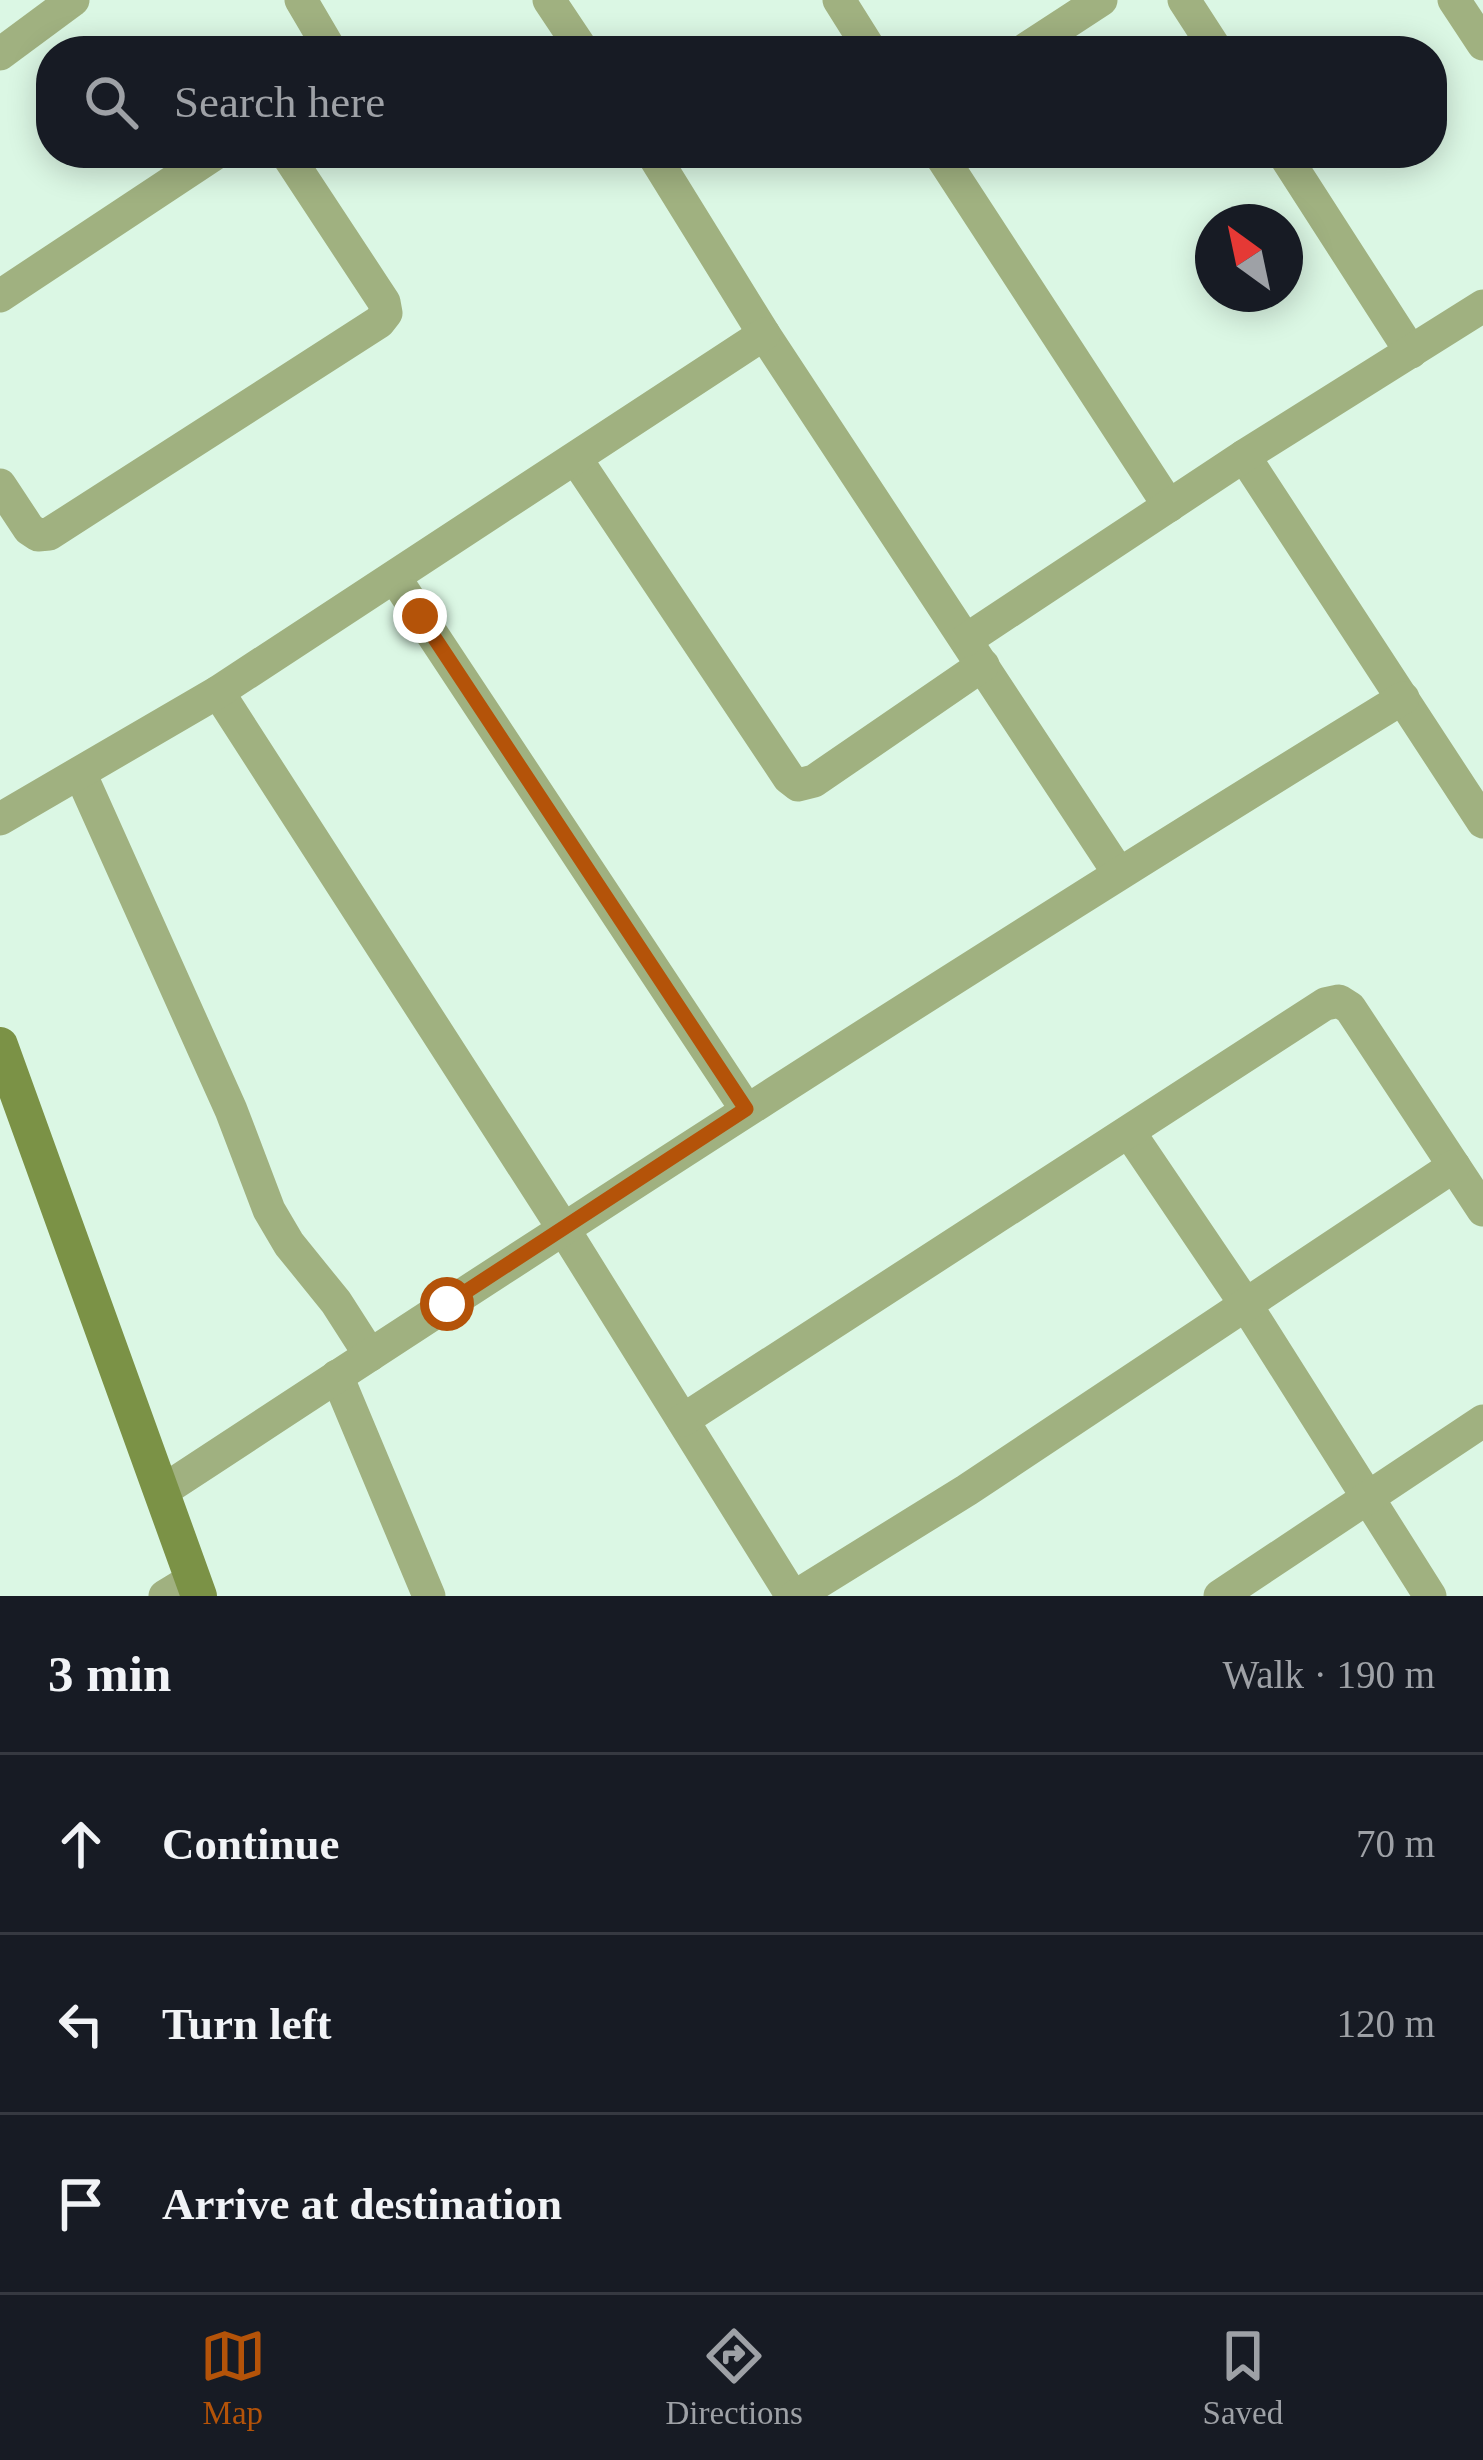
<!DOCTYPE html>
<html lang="en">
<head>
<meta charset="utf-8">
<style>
	:root { --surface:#171b24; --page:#20242c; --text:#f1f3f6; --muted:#9ea1a6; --line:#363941; --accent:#b45309 }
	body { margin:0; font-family:"Times New Roman",serif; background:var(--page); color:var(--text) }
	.compass { position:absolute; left:1195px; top:204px; width:108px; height:108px; border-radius:50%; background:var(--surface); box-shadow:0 6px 30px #0003; rotate:327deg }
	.stop { position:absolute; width:36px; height:36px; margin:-27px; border:9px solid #b45309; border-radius:50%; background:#fff }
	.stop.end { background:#b45309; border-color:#fff; box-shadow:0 3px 12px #0008 }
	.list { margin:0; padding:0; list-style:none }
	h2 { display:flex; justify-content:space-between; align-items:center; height:156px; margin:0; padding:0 48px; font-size:51px }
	h2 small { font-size:39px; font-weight:400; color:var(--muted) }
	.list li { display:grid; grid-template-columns:78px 1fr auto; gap:36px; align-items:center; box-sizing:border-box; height:180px; padding:0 48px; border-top:3px solid var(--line) }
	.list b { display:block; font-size:45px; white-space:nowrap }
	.list em { font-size:39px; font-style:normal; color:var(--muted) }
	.icon { flex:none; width:66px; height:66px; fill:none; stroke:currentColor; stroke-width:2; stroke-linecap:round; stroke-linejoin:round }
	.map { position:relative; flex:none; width:1483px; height:1596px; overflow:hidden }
	.search { position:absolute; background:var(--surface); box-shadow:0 6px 30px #0003; left:36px; right:36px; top:36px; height:132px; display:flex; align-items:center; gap:30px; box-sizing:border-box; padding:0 42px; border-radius:48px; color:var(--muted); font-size:45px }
	.sheet { height:696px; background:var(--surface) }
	nav { display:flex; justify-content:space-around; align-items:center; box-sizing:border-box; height:168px; border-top:3px solid var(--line); background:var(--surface); font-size:33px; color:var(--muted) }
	nav a { display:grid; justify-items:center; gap:6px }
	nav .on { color:var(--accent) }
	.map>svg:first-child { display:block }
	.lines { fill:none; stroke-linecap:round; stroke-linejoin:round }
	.street { stroke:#a0b180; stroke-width:33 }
	.secondary { stroke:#7b9246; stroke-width:36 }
	.route { stroke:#b45309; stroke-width:15 }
</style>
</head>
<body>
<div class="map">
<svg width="1483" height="1596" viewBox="0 0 1483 1596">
	<rect width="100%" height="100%" fill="#dbf7e4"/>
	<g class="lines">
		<!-- street -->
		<g class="street">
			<path d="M301,0L331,51"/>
			<path d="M549,0L583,51"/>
			<path d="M839,0L871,51"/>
			<path d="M1184,0L1217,51"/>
			<path d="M1454,0L1483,44"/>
			<path d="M1023,51L1101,0"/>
			<path d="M0,54L73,0"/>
			<path d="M652,153L764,334L1118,872"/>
			<path d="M939,153L1169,506"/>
			<path d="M1283,153L1411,352"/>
			<path d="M0,296L216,153"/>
			<path d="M1244,456L1483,822"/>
			<path d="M576,459L789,778L798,785L814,781L983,665"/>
			<path d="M0,485L29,529L38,535L49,534L379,322L386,313L384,302L286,153"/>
			<path d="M395,578L746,1109"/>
			<path d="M966,640L1244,456L1483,306"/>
			<path d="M218,692L563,1228L792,1596"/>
			<path d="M80,773L231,1110L269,1210L289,1244L336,1302L370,1355"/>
			<path d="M0,819L218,692L764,334"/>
			<path d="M1129,1132L1246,1305L1430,1596"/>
			<path d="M337,1376L429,1596"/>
			<path d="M683,1420L1325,1004L1339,1001L1350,1008L1483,1210"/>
			<path d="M161,1492C572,1222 984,955 1403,698"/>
			<path d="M165,1596L193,1579"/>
			<path d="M796,1596L967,1490L1454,1166"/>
			<path d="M1220,1596L1483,1421"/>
		</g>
		<!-- secondary -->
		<path class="secondary" d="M0,1045L199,1596"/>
	</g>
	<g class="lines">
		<!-- route -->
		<path class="route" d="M420,616L746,1109L447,1304"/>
	</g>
</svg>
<svg class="compass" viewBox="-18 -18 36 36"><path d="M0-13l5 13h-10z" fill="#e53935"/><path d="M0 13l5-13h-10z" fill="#9ea1a6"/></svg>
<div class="stop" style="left:447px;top:1304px"></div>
<div class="stop end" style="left:420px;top:616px"></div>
<div class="search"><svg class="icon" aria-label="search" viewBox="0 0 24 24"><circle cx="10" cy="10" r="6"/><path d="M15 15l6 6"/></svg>Search here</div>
</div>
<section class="sheet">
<h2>3 min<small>Walk · 190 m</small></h2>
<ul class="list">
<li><svg class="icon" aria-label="ahead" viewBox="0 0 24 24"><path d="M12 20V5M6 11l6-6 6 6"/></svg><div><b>Continue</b></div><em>70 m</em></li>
<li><svg class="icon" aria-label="left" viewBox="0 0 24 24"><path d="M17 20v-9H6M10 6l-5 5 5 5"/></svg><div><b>Turn left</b></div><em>120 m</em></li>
<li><svg class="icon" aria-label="arrive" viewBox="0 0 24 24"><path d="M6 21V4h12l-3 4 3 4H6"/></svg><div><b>Arrive at destination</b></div></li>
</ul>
</section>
<nav>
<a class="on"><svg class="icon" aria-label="map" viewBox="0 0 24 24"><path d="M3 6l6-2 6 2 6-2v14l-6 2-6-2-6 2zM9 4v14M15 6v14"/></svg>Map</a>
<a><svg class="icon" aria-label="directions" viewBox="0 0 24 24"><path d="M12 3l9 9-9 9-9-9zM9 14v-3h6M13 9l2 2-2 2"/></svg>Directions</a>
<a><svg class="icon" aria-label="saved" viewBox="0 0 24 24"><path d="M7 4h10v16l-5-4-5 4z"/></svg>Saved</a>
</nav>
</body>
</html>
